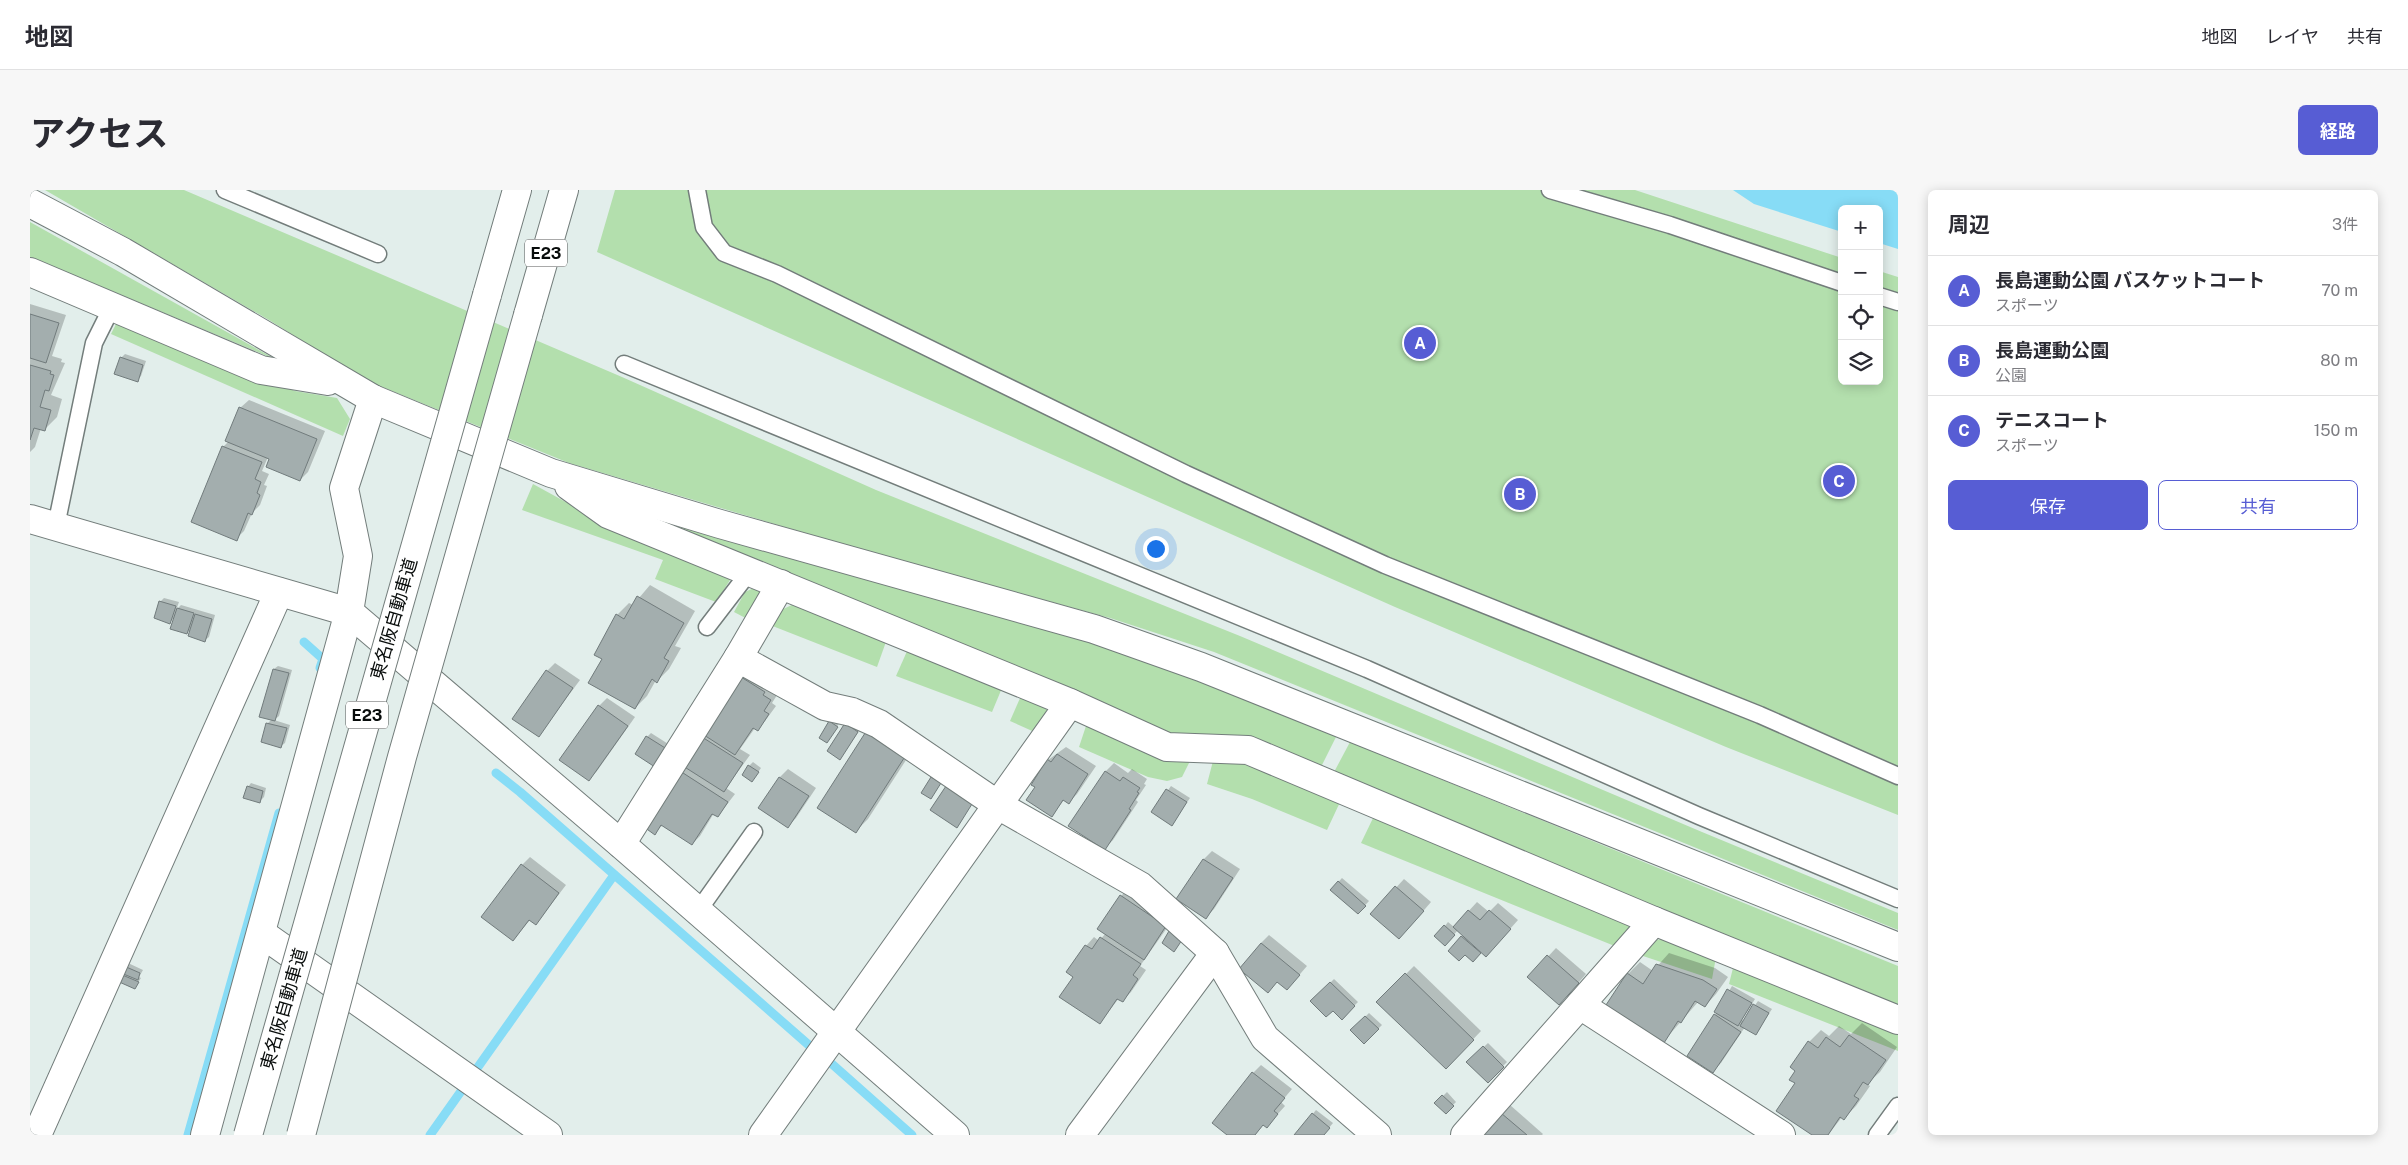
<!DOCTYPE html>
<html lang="ja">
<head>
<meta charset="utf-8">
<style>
	:root { --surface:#fff; --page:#f7f7f7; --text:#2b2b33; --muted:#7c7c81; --line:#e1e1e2; --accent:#575dd4 }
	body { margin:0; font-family:"Public Sans","Noto Sans JP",sans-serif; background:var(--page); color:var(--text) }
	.controls { position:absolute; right:15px; top:15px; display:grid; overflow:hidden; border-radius:8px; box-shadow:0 2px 12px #0003 }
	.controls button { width:45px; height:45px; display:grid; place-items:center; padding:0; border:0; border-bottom:1px solid var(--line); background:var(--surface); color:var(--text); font:25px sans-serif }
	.you { position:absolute; left:1125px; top:358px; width:18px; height:18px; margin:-12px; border:4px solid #fff; border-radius:50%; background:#1a73e8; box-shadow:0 0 0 8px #1a73e833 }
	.badge { display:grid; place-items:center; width:32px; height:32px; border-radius:50%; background:var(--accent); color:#fff; font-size:16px; font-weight:700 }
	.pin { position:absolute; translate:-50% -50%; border:2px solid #fff; box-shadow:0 1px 5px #0006 }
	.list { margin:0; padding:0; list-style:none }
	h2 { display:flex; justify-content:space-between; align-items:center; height:65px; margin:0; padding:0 20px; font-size:21px }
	h2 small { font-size:16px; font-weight:400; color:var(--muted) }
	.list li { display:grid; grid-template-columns:32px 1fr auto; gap:15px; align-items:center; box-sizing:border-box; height:70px; padding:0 20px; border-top:1px solid var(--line) }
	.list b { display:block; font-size:19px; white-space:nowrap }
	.list p { margin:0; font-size:16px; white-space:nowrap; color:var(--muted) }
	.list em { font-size:16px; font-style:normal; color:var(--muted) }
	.actions { display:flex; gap:10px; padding:15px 20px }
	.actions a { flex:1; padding:11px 0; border:1px solid var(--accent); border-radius:8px; text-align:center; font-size:18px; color:var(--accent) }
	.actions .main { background:var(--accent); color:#fff }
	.icon { flex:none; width:28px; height:28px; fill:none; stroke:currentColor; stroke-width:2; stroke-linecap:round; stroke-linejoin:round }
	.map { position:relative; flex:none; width:1868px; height:945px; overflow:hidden; border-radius:8px }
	header { display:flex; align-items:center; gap:30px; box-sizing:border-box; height:70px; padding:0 25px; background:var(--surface); border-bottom:1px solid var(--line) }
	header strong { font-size:24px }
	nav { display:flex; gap:28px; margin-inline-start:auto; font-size:18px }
	.intro { display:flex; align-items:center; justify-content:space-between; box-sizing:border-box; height:120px; padding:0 30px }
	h1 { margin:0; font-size:35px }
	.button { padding:12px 22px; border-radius:8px; background:var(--accent); color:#fff; font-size:18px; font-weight:700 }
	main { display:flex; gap:30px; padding:0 30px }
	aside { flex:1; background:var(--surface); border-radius:8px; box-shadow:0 2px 12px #0003 }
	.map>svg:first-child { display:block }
	.green { fill:#b3dfad }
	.water { fill:#87dcf6 }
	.shadow { fill:#0003 }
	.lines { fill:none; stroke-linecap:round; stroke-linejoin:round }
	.stream { stroke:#87dcf6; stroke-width:9 }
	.building { fill:#a3aeae; stroke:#717b7c }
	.service-casing { stroke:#737d7b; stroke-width:19 }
	.minor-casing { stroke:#737d7b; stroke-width:30 }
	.tertiary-casing { stroke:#737d7b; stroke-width:30 }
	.motorway-casing { stroke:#737d7b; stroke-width:30 }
	.service { stroke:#fff; stroke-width:16 }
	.minor { stroke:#fff; stroke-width:28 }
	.tertiary { stroke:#fff; stroke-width:28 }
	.motorway { stroke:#fff; stroke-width:28 }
	.motorway-bridge-casing { stroke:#737d7b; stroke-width:30; stroke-linecap:butt }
	.motorway-bridge { stroke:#fff; stroke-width:28 }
	.labels { text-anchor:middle; stroke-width:4; stroke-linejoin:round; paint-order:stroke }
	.shield { fill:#fff; stroke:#525554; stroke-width:1 }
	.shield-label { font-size:16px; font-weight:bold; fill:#080c0b }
	.street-label { font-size:18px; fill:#080c0b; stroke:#fff }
</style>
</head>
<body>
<header>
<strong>地図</strong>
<nav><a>地図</a><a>レイヤ</a><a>共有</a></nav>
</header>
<div class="intro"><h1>アクセス</h1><a class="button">経路</a></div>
<main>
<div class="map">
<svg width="1868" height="945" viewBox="0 0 1868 945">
	<rect width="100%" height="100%" fill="#e2eeeb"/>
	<!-- green -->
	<g class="green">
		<path d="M15,0H154L592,187L846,300L1210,446L1672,642L1868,723V740L1184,462L1080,428L829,359L539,273L335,190L239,130Z"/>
		<path d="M585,0H1605L1812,68V191H1849V81L1868,87V625L1696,557L1365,417L567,62Z"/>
		<path d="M0,32L247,170L0,67Z"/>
		<path d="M90,126L265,201L307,208L320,229L313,246L81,144Z"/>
		<path d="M503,294L574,333L695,383L700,390L686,412L625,389L633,370L492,320Z"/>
		<path d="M611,325L1059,452L1166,490L1307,545L1290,579L1142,548Z"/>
		<path d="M728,396L734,399L725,433L704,422L715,402Z"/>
		<path d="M766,413L857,449L847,477L740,435L747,422Z"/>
		<path d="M878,459L972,498L962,522L866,486Z"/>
		<path d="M991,506L1015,516L1020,530L1009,544L980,531Z"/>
		<path d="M1057,533L1162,567L1152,587L1137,591L1118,587L1049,557Z"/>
		<path d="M1320,552L1868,776V821L1303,584Z"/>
		<path d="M1183,571L1226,574L1311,610L1297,640L1222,609L1177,594Z"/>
		<path d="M1345,624L1599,729L1604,743L1592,759L1331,653Z"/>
		<path d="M1639,749L1686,767L1682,789L1610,765L1622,750Z"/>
		<path d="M1704,774L1868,841V861L1699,794Z"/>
	</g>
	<!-- water -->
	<path class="water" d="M1703,0H1868V59L1849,53V19H1812V42L1724,14Z"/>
	<!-- shadow -->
	<g class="shadow">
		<path d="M0,114L36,125L22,166L32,169L31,172L35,173L21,205L32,209L27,227L15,239L11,238L5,257L0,262Z"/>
		<path d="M95,164L116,171L111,186L107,190L91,168Z"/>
		<path d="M219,210L295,241L278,282L270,290L238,267L232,281L239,284L234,295L237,296L230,315L222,323L214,341L206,349L163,332L194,256L199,251L210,218Z"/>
		<path d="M620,395L665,421L645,456L651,458L639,479L627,491L626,490L617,506L605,518L573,468L587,425L599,413L603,415Z"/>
		<path d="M134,408L149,412L146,420L151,415L185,425L179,447L175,450L162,438L157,443L145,427L140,432L130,412Z"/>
		<path d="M525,473L550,490L509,545L517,481Z"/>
		<path d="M248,476L262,480L249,526L244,530L260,535L255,553L251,556L238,533L242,529L244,479Z"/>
		<path d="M720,480L749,502L742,513L746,516L735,531L727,539L725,538L710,559L720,565L696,598L705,604L688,626L684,623L670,646L662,654L633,635L624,643L655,576L712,488Z"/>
		<path d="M577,508L605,527L567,581L559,589L569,516Z"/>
		<path d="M804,528L810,532L797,552L800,532Z"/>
		<path d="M850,529L887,553L838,629L826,641Z"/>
		<path d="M819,530L831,538L810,568Z"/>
		<path d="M621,543L643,557L632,573L617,547Z"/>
		<path d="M1036,557L1066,576L1047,604L1039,612L1035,609L1021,626L1007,597L1018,570Z"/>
		<path d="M723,572L731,578L722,591L719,576Z"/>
		<path d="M1084,573L1098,583L1102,579L1117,589L1114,594L1116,595L1106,610L1108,612L1083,650L1075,658L1040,635L1076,581Z"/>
		<path d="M758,579L786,598L766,628L758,636L750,587Z"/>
		<path d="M221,593L236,598L234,607L230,611L218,597Z"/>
		<path d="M1141,596L1160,608L1142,634L1122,622Z"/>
		<path d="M1182,661L1210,679L1184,719L1176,727L1148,709L1174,669Z"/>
		<path d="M500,667L536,695L513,725L505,733L500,730L483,750L492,675Z"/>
		<path d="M1312,688L1339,711L1328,723L1301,700Z"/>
		<path d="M1374,689L1401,712L1377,740L1342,724Z"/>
		<path d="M1099,698L1144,728L1110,776L1116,780L1101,802L1093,810L1089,808L1070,833L1044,786L1056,756L1064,747L1069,751L1076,743L1091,706Z"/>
		<path d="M1447,712L1459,722L1468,713L1488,730L1464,757L1452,761L1443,770L1435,763L1419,761L1433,745L1428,740L1415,755V736L1418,732L1424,737Z"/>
		<path d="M1239,745L1277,776L1265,790L1248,791L1238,801L1231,753Z"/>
		<path d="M1526,758L1556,784L1537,806L1499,787Z"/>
		<path d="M1639,763L1685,778L1698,787L1686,804L1675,816L1668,812L1633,852L1598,784L1610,772L1623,781Z"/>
		<path d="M98,773L113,780L109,787L111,788L105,797L89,790Z"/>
		<path d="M1384,776L1451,841L1416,878L1348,812Z"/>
		<path d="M1304,789L1328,812L1312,828L1303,819L1282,811Z"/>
		<path d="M1702,796L1725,809L1712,830L1714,831L1728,811L1742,819L1726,843L1715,837L1691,873L1683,881L1685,825Z"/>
		<path d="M1339,823L1352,835L1334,853L1322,840Z"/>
		<path d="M1832,833L1867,857L1850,882L1837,894L1840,896L1826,916L1814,928L1812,927L1798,945H1784L1766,893L1779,852L1791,840L1799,846L1809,836L1821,844Z"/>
		<path d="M1458,853L1477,872L1458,891L1438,872Z"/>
		<path d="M1231,875L1262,899L1251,912L1255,916L1237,936L1234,934L1225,945H1199L1223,883Z"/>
		<path d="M1417,902L1426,912L1416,922L1406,913Z"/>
		<path d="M1480,915L1513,944L1512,945H1453Z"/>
		<path d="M1286,920L1303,933L1293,945H1266Z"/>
	</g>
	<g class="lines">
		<!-- stream -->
		<g class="stream">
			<path d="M274,452L293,469L290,478"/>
			<path d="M466,583L490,602L781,857"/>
			<path d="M802,874L882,945"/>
			<path d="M443,884L584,685"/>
			<path d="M158,945L249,623"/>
			<path d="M400,945L434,897"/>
		</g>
	</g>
	<!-- building -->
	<g class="building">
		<path d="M0,124L29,133L16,173L0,168Z"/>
		<path d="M90,167L113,175L108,192L84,184Z"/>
		<path d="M0,175L21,181L20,184L24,185L19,201L15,200L10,217L21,220L15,241L4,238L0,250Z"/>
		<path d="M209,217L287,249L270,291L236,277L239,269L195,251Z"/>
		<path d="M192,256L232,272L225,289L231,292L227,303L230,305L222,325L218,323L207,351L161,332Z"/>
		<path d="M607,406L654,433L634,468L639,471L627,493L622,489L605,519L558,493L572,469L564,465L586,424L594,429Z"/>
		<path d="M129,411L146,416L140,434L124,428Z"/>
		<path d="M147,418L164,423L157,444L140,439Z"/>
		<path d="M165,424L182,429L175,452L158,446Z"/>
		<path d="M243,479L259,483L245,531L229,527Z"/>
		<path d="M516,480L543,498L509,547L482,529Z"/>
		<path d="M711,487L735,502L733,505L741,510L734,521L739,524L728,541L723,538L705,565L674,545Z"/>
		<path d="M568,515L598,536L559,591L529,570Z"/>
		<path d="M799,531L808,537L797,553L789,548Z"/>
		<path d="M236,533L257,538L251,558L231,552Z"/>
		<path d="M815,533L828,542L810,570L797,561Z"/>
		<path d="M837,540L876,565L826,643L787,618Z"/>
		<path d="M616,546L640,561L628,579L605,564Z"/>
		<path d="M672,547L713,573L694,602L653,576Z"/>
		<path d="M1027,564L1058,584L1039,614L1033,610L1022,627L996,610L1005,597L1001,595L1017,569L1021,572Z"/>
		<path d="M718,575L729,582L722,592L712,585Z"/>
		<path d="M650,581L698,612L688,627L682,624L662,655L631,635L625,645L614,637Z"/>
		<path d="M1075,581L1090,591L1093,587L1110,598L1107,602L1109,603L1099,619L1101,620L1075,660L1038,636Z"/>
		<path d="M749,587L779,606L758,638L728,618Z"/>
		<path d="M901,587L911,593L901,609L891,603Z"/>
		<path d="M217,596L233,601L230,613L213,608Z"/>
		<path d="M916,596L942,614L927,638L900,620Z"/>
		<path d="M1136,599L1157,612L1142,636L1121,622Z"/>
		<path d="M1173,669L1203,688L1176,729L1146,709Z"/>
		<path d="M491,674L529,703L506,735L499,730L483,751L451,727Z"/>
		<path d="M1308,691L1336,716L1328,724L1300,700Z"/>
		<path d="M1365,696L1394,721L1369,749L1340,724Z"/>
		<path d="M1090,705L1136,736L1114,770L1067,739Z"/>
		<path d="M1438,720L1450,730L1459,720L1481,739L1456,767L1423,737Z"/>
		<path d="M1414,735L1425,745L1415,756L1404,746Z"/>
		<path d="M1139,741L1152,750L1144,762L1132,753Z"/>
		<path d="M1431,746L1451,763L1443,772L1435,765L1429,771L1418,761Z"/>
		<path d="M1070,747L1111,774L1103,785L1108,789L1093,812L1087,809L1070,834L1029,807L1043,787L1036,782L1055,755L1062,759Z"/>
		<path d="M1231,753L1270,785L1257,800L1247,792L1238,803L1209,779Z"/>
		<path d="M1517,765L1549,793L1529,815L1497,787Z"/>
		<path d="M1626,774L1673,790L1687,799L1675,817L1665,811L1651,833L1648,831L1634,853L1576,815L1597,783L1613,794Z"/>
		<path d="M94,776L110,783L108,790L91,783Z"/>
		<path d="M1375,783L1444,850L1416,879L1346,812Z"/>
		<path d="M90,784L109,792L105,799L87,791Z"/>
		<path d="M1300,792L1325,816L1312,830L1303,821L1296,827L1280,811Z"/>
		<path d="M1697,799L1722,813L1708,836L1684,822Z"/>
		<path d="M1723,814L1739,823L1726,845L1710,836Z"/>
		<path d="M1684,824L1711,842L1683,883L1657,866Z"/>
		<path d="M1335,826L1349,839L1334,854L1320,840Z"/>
		<path d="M1819,845L1856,870L1838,895L1833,892L1824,906L1829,909L1814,930L1810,927L1798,945H1782L1746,921L1765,893L1759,890L1765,881L1760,877L1778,851L1788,858L1796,847L1810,857Z"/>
		<path d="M1453,856L1474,877L1458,893L1436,872Z"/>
		<path d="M1222,882L1255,908L1244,921L1248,924L1237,938L1233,935L1225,945H1197L1182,933Z"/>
		<path d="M1412,905L1424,916L1416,924L1404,913Z"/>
		<path d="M1282,923L1300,938L1294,945H1264Z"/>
		<path d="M1471,923L1497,945H1450Z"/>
	</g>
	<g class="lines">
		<!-- service casing -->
		<g class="service-casing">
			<g id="service">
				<path d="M195,0L348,64"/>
				<path d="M667,0L674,37L694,63L747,84L1156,284L1355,375L1730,525L1868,586"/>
				<path d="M1520,0L1640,35L1812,93"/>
				<path d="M1849,106L1868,112"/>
				<path d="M594,174L1337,479L1669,626L1868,709"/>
				<path d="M26,336L64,153L83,115"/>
				<path d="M677,437L720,381"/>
				<path d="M668,721L724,642"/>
				<path d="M1847,945L1868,916"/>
			</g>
		</g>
		<!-- minor casing -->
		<g class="minor-casing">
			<g id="minor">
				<path d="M0,13L93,62L343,209L521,283L690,334L1064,439L1171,477L1868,757"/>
				<path d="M0,82L231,180L298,191"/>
				<path d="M539,296L578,324L1040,513L1137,557L1218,560L1624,731L1435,945"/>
				<path d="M319,422L591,654L925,945"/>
				<path d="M708,468L795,516L822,522L849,534L968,615L1110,696L1185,763L1235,848L1347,945"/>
				<path d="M591,654L708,468L751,394"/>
				<path d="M1624,731L1868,830"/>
				<path d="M231,743L518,945"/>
				<path d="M1550,815L1751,945"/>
				<path d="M7,945L249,402"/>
				<path d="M175,945L319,422L328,366L314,298L343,209"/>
				<path d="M733,945L1040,513"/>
				<path d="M1050,945L1185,763"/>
			</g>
		</g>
		<!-- tertiary casing -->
		<g class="tertiary-casing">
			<path id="tertiary" d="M0,329L319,422"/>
		</g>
		<!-- motorway casing -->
		<g class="motorway-casing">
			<g id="motorway">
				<path d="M457,105L487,0"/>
				<path d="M498,125L534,0"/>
			</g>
		</g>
		<!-- service -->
		<use href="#service" class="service"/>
		<!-- minor -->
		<use href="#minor" class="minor"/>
		<!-- tertiary -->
		<use href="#tertiary" class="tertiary"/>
		<!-- motorway -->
		<use href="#motorway" class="motorway"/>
		<!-- motorway-bridge casing -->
		<g class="motorway-bridge-casing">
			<g id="motorway-bridge">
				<path d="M218,945L457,105"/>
				<path d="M271,945L372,567L498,125"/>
			</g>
		</g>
		<!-- motorway-bridge -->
		<use href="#motorway-bridge" class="motorway-bridge"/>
	</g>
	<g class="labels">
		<!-- shield labels -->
		<g class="shield">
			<rect x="495" y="49.5" width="42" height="27" rx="4"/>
			<rect x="316" y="511.5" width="42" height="27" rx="4"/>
		</g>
		<g class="shield-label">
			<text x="516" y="69">E23</text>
			<text x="337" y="531">E23</text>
		</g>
		<!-- street labels -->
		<g class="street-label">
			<text transform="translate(364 429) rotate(-74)" y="6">東名阪自動車道</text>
			<text transform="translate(254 819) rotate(-74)" y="6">東名阪自動車道</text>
		</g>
	</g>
</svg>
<div class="controls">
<button>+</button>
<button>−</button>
<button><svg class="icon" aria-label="locate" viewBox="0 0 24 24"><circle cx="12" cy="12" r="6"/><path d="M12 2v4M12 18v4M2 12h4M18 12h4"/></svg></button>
<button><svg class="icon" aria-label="layers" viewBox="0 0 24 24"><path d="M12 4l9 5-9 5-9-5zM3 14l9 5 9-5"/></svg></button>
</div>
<div class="you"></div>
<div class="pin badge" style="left:1390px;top:153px">A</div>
<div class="pin badge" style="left:1490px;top:304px">B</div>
<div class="pin badge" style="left:1809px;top:291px">C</div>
</div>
<aside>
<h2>周辺<small>3件</small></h2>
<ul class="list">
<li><span class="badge">A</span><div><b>長島運動公園 バスケットコート</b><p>スポーツ</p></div><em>70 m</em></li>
<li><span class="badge">B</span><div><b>長島運動公園</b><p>公園</p></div><em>80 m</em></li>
<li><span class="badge">C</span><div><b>テニスコート</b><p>スポーツ</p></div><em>150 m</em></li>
</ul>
<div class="actions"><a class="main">保存</a><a>共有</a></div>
</aside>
</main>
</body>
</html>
